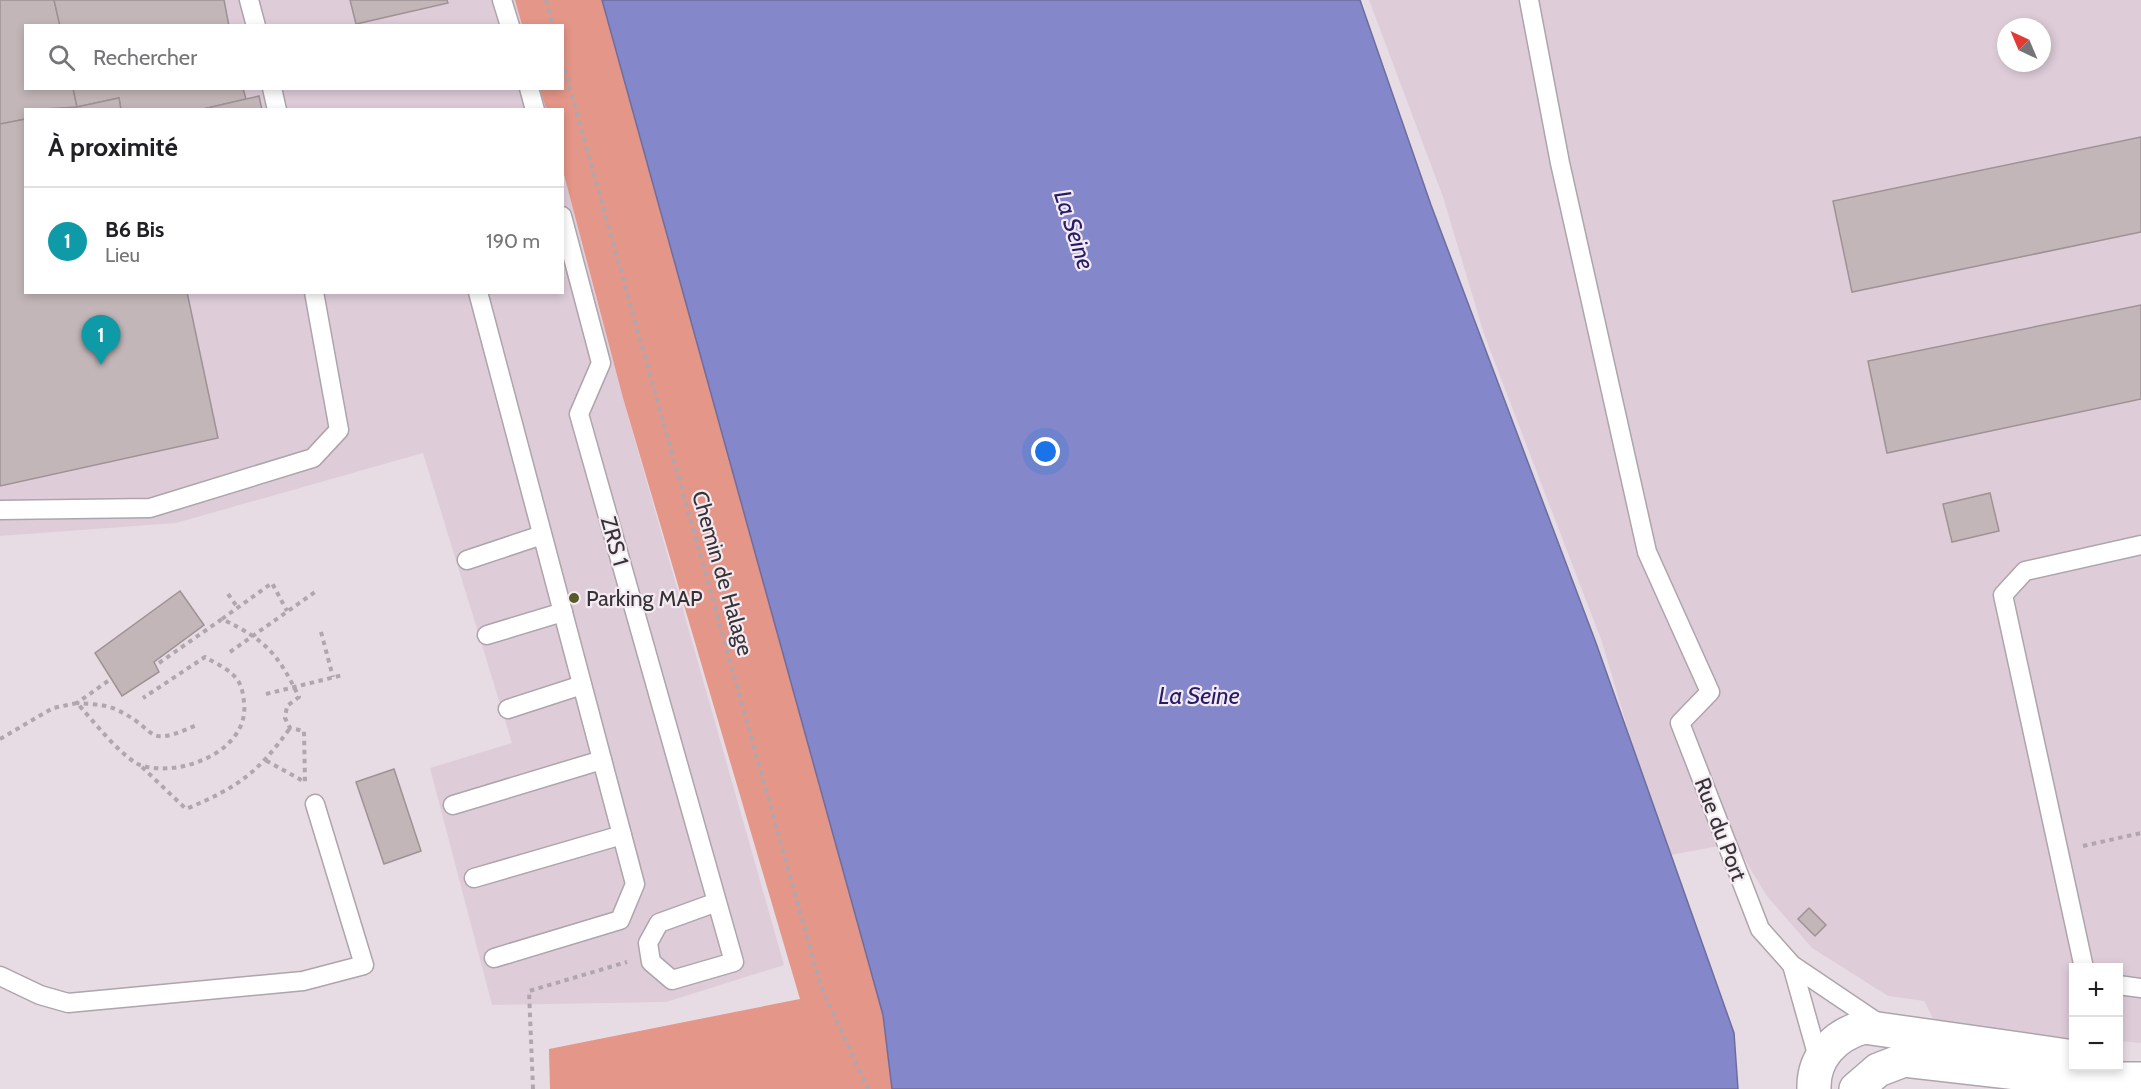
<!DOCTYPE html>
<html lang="fr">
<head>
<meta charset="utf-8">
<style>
	:root { --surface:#fff; --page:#f2f2f2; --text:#202124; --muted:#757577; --line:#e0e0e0; --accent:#db2777 }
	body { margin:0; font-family:Cabin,sans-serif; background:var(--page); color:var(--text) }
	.controls { position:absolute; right:18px; bottom:18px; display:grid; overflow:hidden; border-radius:0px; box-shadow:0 3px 9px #0003 }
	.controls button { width:54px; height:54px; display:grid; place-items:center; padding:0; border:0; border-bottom:2px solid var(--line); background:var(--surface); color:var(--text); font:30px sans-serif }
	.compass { position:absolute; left:1997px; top:18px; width:54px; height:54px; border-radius:50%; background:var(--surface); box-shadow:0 3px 9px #0003; rotate:316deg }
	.you { position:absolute; left:1046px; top:452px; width:21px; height:21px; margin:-15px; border:4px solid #fff; border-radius:50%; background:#1a73e8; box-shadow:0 0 0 9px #1a73e833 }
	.badge { display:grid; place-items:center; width:39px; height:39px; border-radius:50%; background:var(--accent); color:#fff; font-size:20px; font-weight:700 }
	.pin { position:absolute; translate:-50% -50px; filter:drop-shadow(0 2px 3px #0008) }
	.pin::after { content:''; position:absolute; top:32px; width:21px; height:18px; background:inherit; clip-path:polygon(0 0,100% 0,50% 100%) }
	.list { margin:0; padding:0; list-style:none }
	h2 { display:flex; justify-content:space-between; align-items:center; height:78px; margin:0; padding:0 24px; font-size:26px }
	h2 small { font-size:20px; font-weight:400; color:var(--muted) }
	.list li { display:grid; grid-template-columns:39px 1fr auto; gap:18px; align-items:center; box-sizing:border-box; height:108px; padding:0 24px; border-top:2px solid var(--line) }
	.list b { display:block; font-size:22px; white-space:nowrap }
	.list p { margin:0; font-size:20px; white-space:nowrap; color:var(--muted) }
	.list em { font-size:20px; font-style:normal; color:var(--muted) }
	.icon { flex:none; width:33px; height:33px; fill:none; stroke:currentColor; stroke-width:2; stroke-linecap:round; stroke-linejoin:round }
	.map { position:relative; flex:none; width:2141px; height:1089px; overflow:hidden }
	.search { position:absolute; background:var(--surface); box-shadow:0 3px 9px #0003; left:24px; top:24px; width:540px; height:66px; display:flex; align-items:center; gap:15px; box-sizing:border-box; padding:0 21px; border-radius:0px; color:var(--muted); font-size:22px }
	.panel { position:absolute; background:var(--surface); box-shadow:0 3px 9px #0003; left:24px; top:108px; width:540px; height:186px; border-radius:0px }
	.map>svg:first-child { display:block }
	.built { fill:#decdd9; fill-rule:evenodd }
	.forest { fill:#e49688 }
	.water { fill:#8487c9; stroke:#6d6e9d; stroke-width:1.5 }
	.building { fill:#c3b6b9; stroke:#9f9295; stroke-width:1.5 }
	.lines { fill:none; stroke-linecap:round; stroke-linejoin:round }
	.lane-casing { stroke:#aea4ab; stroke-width:21 }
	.primary-casing { stroke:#aea4ab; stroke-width:36 }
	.path { stroke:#afa7ad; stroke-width:4; stroke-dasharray:4.5 4.5; stroke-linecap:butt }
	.lane { stroke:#fff; stroke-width:18 }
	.primary { stroke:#fff; stroke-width:33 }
	.poi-dot { fill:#575a28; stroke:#f4eaf1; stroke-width:2 }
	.labels { text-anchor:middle; stroke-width:4.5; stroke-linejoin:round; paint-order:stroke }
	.street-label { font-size:22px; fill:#363235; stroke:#f4eaf1 }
	.poi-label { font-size:22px; fill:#363235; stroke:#f4eaf1; text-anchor:start }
	.water-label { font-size:24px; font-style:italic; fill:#251b68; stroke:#f4eaf1 }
</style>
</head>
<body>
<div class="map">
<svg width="2141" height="1089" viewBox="0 0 2141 1089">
	<rect width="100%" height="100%" fill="#e7dce4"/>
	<!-- built -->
	<g class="built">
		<path d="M0,0H515L522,25L26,26V88H540L546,109L26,110V292H562L563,171L623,398L784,965L666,1002L492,1005L430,768L512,743L423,453L176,523L0,536Z"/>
		<path d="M1369,0H2141V1043L2119,1041L2118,968H2074L2073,1038L1937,1026L1924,1001L1888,996L1812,948L1766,895L1735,843L1665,856L1602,642L1484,334L1443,197ZM2006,27H2042V63H2006Z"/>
	</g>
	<!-- forest -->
	<path class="forest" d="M515,0H602L883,1015L892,1089H550L549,1049L800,999L623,398L563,171L562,110L546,109L540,89L562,88V26L522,25Z"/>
	<!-- water -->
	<path class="water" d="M602,0H1360L1431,205L1596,643L1734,1033L1738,1089H892L883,1015Z"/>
	<!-- building -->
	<g class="building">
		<path d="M0,0H54L60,26H26V88H73L77,107L26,110V119L0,124Z"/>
		<path d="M54,0H224L229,26H60Z"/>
		<path d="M350,0H447L448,3L356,24Z"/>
		<path d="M73,88H243L246,99L199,110H121L119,98L77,107Z"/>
		<path d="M259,96L262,110H199L246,99Z"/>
		<path d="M119,98L121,110H66L77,107Z"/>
		<path d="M26,119V292H187L218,438L0,486V124Z"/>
		<path d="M2141,137V232L1852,292L1833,201Z"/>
		<path d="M2141,305V399L1887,453L1868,361Z"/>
		<path d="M1990,493L1999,531L1952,542L1943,504Z"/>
		<path d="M180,591L204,625L154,662L159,672L122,696L95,653Z"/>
		<path d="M394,769L421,851L384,864L356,782Z"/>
		<path d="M1809,908L1826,925L1815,936L1798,919Z"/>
	</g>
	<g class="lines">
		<!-- lane casing -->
		<g class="lane-casing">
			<g id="lane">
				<path d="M249,0L256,26"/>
				<path d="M502,0L510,26"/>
				<path d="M1529,0L1560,163L1647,552L1710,692L1680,723L1760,929L1792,965L1881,1025"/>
				<path d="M272,88L277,110"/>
				<path d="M529,88L535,110"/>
				<path d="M562,216L601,363L579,414L734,962L672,980L651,962L648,943L659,923L717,902"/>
				<path d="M478,292L635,884L620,920L494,958"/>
				<path d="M0,510L150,508L313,458L339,430L314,292"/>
				<path d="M467,560L542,535"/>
				<path d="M487,635L563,612"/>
				<path d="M508,709L582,685"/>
				<path d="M453,805L602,760"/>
				<path d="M474,878L622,835"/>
				<path d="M1792,965L1819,1061"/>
				<path d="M2084,968L2003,595L2025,571L2141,545"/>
				<path d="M0,976L40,995L68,1003L303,981L364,965L315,804"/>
				<path d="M2118,985L2141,988"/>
			</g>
		</g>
		<!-- primary casing -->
		<g class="primary-casing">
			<g id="primary">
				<path d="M1814,1089C1813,1057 1835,1035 1864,1027L2074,1057"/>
				<path d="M1856,1089L1878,1070L1904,1060L2069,1079H2141"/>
			</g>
		</g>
		<!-- path -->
		<g class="path">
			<path d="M546,0L553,26"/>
			<path d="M562,60L821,987L868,1089"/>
			<path d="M228,594L238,608"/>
			<path d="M222,619L272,583L287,611"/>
			<path d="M321,632L333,677"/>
			<path d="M230,652L315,592"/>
			<path d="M159,663L222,619C266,640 278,654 299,697L287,706L285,718L290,728L304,731L305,782L265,760"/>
			<path d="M108,681L77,703C89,704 104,704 115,709C162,730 141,750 199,724"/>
			<path d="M266,694L343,675"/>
			<path d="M0,739L53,708L77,703C90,717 125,762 143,766C183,777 250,750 244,702C243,692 241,681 232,674C225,667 213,662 205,657L143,698"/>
			<path d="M142,767L186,809C237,788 258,773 290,728"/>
			<path d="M2083,846L2141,833"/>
			<path d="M533,1089L529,991L627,962"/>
		</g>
		<!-- lane -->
		<use href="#lane" class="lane"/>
		<!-- primary -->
		<use href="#primary" class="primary"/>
	</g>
	<!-- markers -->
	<circle class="poi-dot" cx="574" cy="598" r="6"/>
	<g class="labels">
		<!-- street labels -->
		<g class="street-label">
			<text transform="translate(615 541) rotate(74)" y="8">ZRS 1</text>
			<text transform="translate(723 573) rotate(74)" y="8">Chemin de Halage</text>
			<text transform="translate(1721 829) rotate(69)" y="8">Rue du Port</text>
		</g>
		<!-- poi labels -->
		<g class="poi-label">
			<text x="586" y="606">Parking MAP</text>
		</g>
		<!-- water labels -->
		<g class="water-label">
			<text transform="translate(1074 230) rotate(72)" y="8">La Seine</text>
			<text x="1199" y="704">La Seine</text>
		</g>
	</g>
</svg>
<div class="controls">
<button>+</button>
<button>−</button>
</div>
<svg class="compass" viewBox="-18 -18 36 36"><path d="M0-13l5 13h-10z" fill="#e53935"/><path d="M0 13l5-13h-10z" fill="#757577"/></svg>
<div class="you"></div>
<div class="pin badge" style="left:101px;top:365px;background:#0f9aa8">1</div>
<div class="search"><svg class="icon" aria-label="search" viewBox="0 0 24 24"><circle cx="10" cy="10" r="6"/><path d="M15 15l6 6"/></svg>Rechercher</div>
<section class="panel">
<h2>À proximité<small></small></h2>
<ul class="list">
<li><span class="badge" style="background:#0f9aa8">1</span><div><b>B6 Bis</b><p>Lieu</p></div><em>190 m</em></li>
</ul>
</section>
</div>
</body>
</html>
